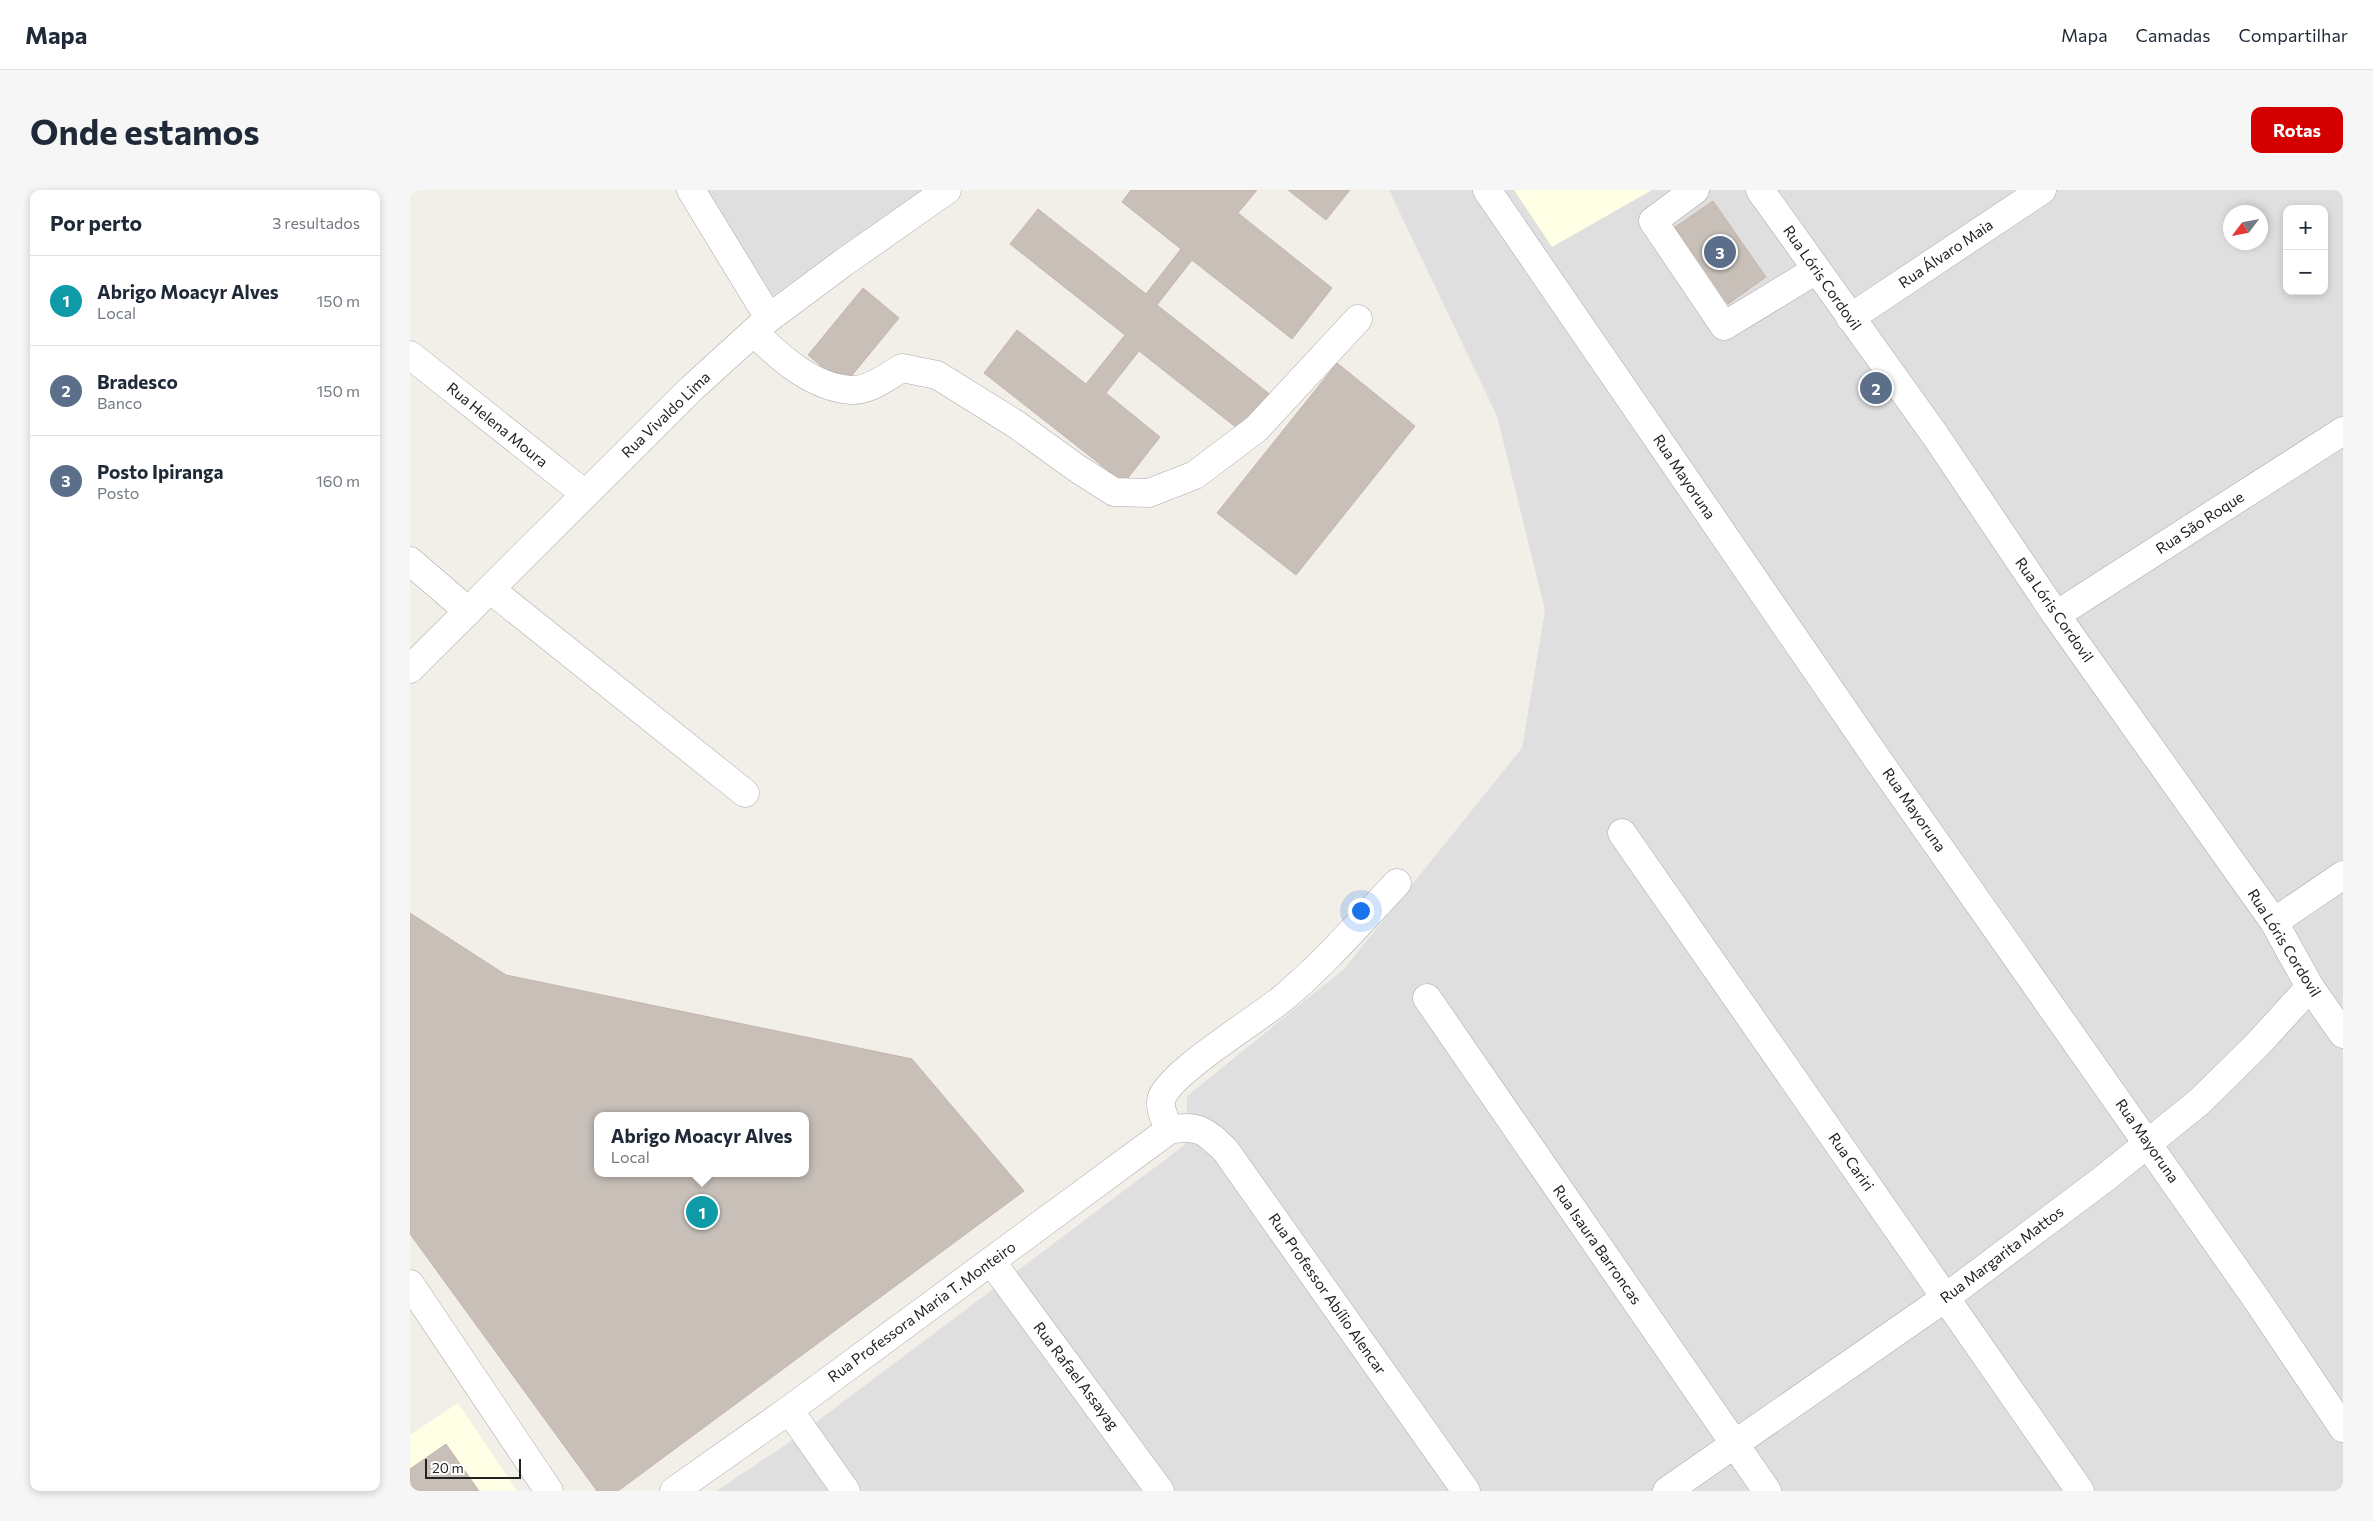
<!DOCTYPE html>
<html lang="pt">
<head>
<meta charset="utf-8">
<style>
	:root { --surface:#fff; --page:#f6f6f7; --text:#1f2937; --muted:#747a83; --line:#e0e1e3; --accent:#d40000 }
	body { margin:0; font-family:Commissioner,sans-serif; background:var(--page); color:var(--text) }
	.controls { position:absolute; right:15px; top:15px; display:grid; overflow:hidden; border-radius:10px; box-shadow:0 2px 8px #0003 }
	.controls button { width:45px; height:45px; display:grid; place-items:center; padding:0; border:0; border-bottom:1px solid var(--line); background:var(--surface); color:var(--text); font:25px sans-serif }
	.compass { position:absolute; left:1813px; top:15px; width:45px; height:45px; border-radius:50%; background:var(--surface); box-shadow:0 2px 8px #0003; rotate:238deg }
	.scale { position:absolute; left:15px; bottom:12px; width:96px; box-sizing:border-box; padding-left:5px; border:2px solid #222; border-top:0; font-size:14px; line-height:18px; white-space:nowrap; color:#222; -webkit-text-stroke:4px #fff; paint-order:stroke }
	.you { position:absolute; left:950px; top:720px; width:18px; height:18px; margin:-12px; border:4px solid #fff; border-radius:50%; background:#1a73e8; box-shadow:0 0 0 8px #1a73e833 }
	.badge { display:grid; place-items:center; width:32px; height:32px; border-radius:50%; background:var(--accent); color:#fff; font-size:16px; font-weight:700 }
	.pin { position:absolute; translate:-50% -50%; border:2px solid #fff; box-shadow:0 1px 5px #0006 }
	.popup { position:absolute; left:184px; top:922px; width:215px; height:65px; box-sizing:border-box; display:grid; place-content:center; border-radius:10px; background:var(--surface); filter:drop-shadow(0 1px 4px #0005); font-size:16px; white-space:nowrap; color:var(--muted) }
	.popup b { font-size:19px; color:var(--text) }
	.popup::after { content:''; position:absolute; left:50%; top:100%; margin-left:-10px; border:10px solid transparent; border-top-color:var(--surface) }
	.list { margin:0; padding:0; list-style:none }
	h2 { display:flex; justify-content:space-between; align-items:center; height:65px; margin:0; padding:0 20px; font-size:21px }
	h2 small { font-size:16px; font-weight:400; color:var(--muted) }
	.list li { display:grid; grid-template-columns:32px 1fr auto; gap:15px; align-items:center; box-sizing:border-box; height:90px; padding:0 20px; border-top:1px solid var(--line) }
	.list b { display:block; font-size:19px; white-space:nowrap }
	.list p { margin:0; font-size:16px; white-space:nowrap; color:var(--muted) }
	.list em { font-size:16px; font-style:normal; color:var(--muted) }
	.map { position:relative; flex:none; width:1933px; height:1301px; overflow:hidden; border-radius:10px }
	header { display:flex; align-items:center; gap:30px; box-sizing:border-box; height:70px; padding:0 25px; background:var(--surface); border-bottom:1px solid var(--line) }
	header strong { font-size:24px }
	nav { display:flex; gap:28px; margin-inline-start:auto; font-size:18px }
	.intro { display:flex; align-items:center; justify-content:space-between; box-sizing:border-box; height:120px; padding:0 30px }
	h1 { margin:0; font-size:35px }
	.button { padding:12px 22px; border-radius:10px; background:var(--accent); color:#fff; font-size:18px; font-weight:700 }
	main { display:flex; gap:30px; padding:0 30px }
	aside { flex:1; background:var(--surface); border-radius:10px; box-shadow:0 2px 8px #0003 }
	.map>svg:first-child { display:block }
	.residential { fill:#e0dfdf; fill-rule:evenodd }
	.education { fill:#ffffe5 }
	.building { fill:#c7bfb8; stroke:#c4b6ab; fill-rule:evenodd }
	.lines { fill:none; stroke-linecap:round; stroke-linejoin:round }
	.minor-casing { stroke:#a9a9a9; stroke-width:29 }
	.minor { stroke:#fff; stroke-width:28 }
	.labels { text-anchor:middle; stroke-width:5; stroke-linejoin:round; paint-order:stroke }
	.street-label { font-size:15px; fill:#222; stroke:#fff }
</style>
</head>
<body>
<header>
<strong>Mapa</strong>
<nav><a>Mapa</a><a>Camadas</a><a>Compartilhar</a></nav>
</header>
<div class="intro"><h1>Onde estamos</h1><a class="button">Rotas</a></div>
<main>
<aside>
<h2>Por perto<small>3 resultados</small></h2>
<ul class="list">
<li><span class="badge" style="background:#0f9aa8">1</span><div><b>Abrigo Moacyr Alves</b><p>Local</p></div><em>150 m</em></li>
<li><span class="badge" style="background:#5c6f8a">2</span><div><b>Bradesco</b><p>Banco</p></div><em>150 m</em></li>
<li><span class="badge" style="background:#5c6f8a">3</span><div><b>Posto Ipiranga</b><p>Posto</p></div><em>160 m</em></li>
</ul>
</aside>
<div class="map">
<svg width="1933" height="1301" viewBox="0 0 1933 1301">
	<rect width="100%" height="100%" fill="#f2efe9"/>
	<!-- residential -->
	<g class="residential">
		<path d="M279,0H537L359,128Z"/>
		<path d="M979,0H1933V1301H306L377,1254L776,954L777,906L934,779L1112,558L1135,420L1087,226ZM1877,19H1914V101H1877ZM1820,22H1850V52H1820Z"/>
	</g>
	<!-- education -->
	<g class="education">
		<path d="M1104,0H1242L1142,57Z"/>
		<path d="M48,1213L107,1301H0V1245Z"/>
	</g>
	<!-- building -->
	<g class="building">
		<path d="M721,0H847L828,23L922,98L882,149L782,70L747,115L862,206L832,242L729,161L696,203L750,247L714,293L574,183L607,140L676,194L715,145L600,54L628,19L736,104L771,59L712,12Z"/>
		<path d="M878,0H940L916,30Z"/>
		<path d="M1303,11L1356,87L1318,114L1265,37Z"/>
		<path d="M453,98L489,128L434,195L398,165Z"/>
		<path d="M927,173L1005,236L886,385L807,323Z"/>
		<path d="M0,723L96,785L502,869L614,1001L208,1301H187L0,1044ZM188,926H396V983H188Z"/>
		<path d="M36,1254L69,1301H0V1279Z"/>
	</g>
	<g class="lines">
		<!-- minor casing -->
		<g class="minor-casing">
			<g id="minor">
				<path d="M281,0L359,128"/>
				<path d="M1077,0L1468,570L1845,1107L1933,1238"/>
				<path d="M1285,0L1243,31L1314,136L1406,80"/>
				<path d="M1350,0L1525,245L1646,425L1864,732L1900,797L1933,844"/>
				<path d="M1440,128L1632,0"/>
				<path d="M344,142C370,168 403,198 442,200C459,201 478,186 492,178L527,185L607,235L668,279L704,302L739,303L785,285L846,239L948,129"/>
				<path d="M0,165L175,304"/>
				<path d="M0,371L58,421"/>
				<path d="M80,399L335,603"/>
				<path d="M1646,425L1933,241"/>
				<path d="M0,479L281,199L359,128L433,73L537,0"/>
				<path d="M1212,643L1670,1301"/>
				<path d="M1864,732L1933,685"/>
				<path d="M1017,808L1357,1301"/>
				<path d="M759,940C756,931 748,917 752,907C764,880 845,831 872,809C914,774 950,732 987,693"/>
				<path d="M581,1071L750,1301"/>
				<path d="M0,1094L139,1301"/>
				<path d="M379,1220L436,1301"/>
				<path d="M264,1301L379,1220L759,940C788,934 796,941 816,961L1056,1301"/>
				<path d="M1257,1301L1535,1108L1695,988L1789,912L1847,855L1900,797"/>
			</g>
		</g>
		<!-- minor -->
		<use href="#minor" class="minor"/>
	</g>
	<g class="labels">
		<!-- street labels -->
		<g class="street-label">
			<text transform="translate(1536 64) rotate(-34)" y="5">Rua Álvaro Maia</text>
			<text transform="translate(1412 88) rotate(55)" y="5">Rua Lóris Cordovil</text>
			<text transform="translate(256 225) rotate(-44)" y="5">Rua Vivaldo Lima</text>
			<text transform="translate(87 235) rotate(39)" y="5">Rua Helena Moura</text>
			<text transform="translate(1274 287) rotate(56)" y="5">Rua Mayoruna</text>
			<text transform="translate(1790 333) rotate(-33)" y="5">Rua São Roque</text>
			<text transform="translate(1644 420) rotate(55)" y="5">Rua Lóris Cordovil</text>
			<text transform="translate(1504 620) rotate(55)" y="5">Rua Mayoruna</text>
			<text transform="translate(1874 753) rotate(58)" y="5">Rua Lóris Cordovil</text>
			<text transform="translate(1737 951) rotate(55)" y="5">Rua Mayoruna</text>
			<text transform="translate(1441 972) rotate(55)" y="5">Rua Cariri</text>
			<text transform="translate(1187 1055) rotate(55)" y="5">Rua Isaura Barroncas</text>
			<text transform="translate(1592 1065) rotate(-37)" y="5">Rua Margarita Mattos</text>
			<text transform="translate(917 1104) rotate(55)" y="5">Rua Professor Abílio Alencar</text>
			<text transform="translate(512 1122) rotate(-36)" y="5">Rua Professora Maria T. Monteiro</text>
			<text transform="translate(666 1186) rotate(53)" y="5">Rua Rafael Assayag</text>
		</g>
	</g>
</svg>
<div class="controls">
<button>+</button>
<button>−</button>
</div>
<svg class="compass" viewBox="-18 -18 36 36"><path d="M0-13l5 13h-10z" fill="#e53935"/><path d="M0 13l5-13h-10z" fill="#747a83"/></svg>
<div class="scale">20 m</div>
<div class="you"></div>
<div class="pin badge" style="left:292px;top:1022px;background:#0f9aa8">1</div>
<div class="popup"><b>Abrigo Moacyr Alves</b>Local</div>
<div class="pin badge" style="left:1466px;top:198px;background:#5c6f8a">2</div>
<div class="pin badge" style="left:1310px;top:62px;background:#5c6f8a">3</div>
</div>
</main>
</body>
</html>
